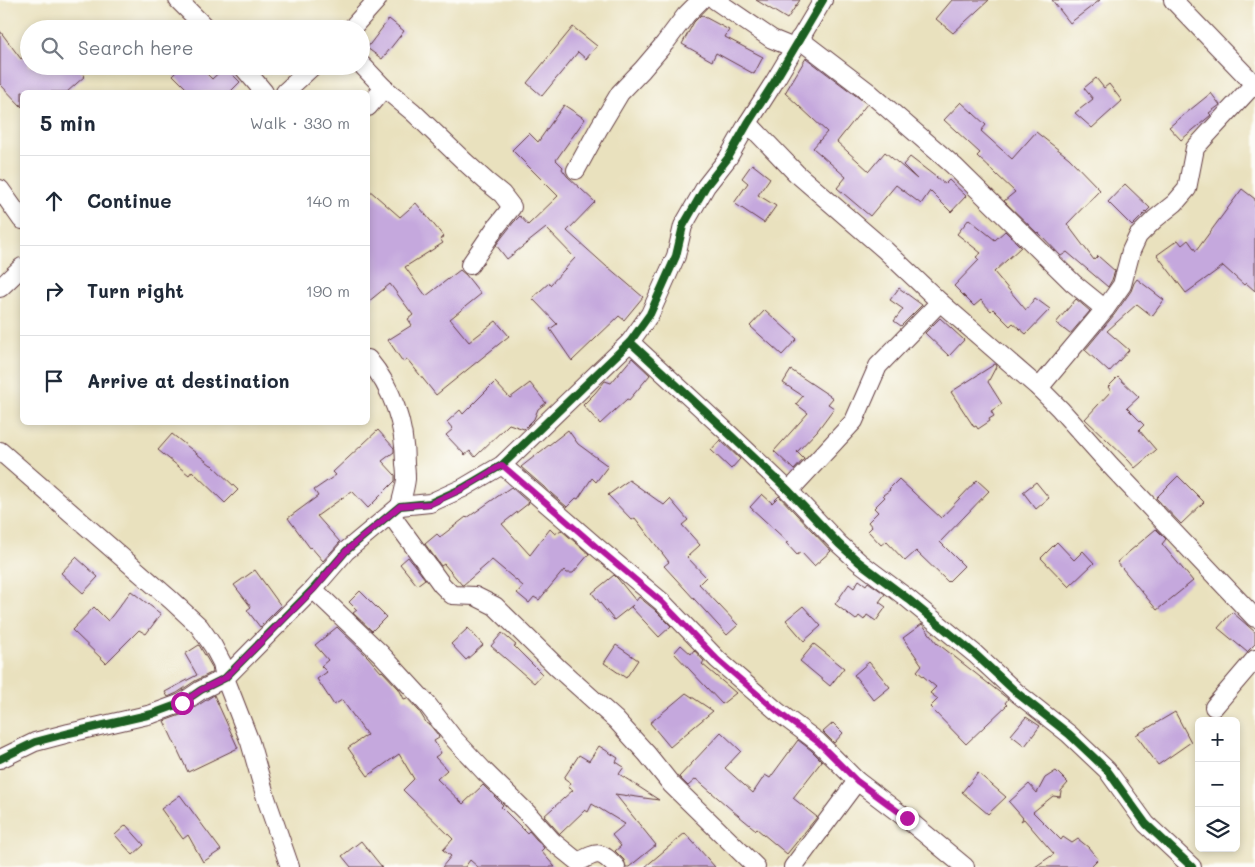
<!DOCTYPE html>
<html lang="en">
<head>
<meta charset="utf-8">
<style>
	:root { --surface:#fff; --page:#f6f6f7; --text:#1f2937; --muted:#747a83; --line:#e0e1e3 }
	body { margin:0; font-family:Mali,sans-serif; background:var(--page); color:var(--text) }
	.controls { position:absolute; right:15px; bottom:15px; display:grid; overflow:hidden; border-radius:8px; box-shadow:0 2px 8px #0003 }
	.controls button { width:45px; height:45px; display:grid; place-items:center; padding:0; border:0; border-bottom:1px solid var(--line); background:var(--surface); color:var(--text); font:25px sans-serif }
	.stop { position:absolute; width:15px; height:15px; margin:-11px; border:4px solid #b5179e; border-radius:50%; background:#fff }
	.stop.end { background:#b5179e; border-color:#fff; box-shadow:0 1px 5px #0008 }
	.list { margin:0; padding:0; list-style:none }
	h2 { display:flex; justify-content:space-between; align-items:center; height:65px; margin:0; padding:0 20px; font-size:21px }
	h2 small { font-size:16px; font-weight:400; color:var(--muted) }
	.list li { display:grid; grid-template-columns:32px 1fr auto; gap:15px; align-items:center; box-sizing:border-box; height:90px; padding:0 20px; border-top:1px solid var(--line) }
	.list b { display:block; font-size:19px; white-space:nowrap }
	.list em { font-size:16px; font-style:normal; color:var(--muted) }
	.icon { flex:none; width:28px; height:28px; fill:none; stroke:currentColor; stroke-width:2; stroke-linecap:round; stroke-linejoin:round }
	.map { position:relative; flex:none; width:1255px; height:867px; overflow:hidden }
	.search { position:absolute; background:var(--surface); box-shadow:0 2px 8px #0003; left:20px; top:20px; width:350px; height:55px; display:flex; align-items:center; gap:12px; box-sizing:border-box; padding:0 18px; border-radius:28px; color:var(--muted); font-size:19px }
	.panel { position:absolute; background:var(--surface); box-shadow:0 2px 8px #0003; left:20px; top:90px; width:350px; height:335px; border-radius:8px }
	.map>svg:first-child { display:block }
	.building { fill:#c5a8dd }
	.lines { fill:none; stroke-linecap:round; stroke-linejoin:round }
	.street-casing { stroke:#623c41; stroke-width:20 }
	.street { stroke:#fff; stroke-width:18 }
	.cycleway-casing { stroke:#fdfcf7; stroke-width:11 }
	.cycleway { stroke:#1b5e20; stroke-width:8 }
	.route { stroke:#b5179e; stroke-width:6 }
</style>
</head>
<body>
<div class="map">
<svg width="1255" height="867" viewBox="0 0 1255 867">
	<rect width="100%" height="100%" fill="#fdfcf7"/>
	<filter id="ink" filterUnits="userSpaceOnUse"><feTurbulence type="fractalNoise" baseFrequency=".02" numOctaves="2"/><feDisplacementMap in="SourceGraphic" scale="10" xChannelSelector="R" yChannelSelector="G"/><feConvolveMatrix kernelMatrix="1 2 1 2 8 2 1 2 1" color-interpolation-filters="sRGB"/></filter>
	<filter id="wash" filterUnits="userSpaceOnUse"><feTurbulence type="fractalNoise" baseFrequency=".0096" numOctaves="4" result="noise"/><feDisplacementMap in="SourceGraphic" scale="20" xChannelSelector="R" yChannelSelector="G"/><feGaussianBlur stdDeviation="1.12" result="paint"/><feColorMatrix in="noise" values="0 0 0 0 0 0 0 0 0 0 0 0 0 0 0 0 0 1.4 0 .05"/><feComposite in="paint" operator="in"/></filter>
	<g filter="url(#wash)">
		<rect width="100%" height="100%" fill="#e9e1be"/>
		<g id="blocks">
			<!-- building -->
			<g class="building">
				<path d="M756,0H800L787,19Z"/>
				<path d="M952,0H989L953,33L936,19Z"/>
				<path d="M1052,0H1100L1070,23Z"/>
				<path d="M701,15L729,30L725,37L763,57L754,74L716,53L712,61L682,44L694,22Z"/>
				<path d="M389,19L404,31L382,59L367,48Z"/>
				<path d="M573,27L597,46L586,59L578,52L542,96L527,83Z"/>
				<path d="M0,31L21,59L29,52V66H76L85,76L67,92H22V107L0,84Z"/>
				<path d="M806,58L867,104L837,142L869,171L885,152L917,179L903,165L910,157L945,184L949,180L966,196L951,212L930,191L921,204L896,185L870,216L837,188L846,177L813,148L827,132L785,93Z"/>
				<path d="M182,66H199L212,79L225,67L240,82L230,92H190L173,75Z"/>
				<path d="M1096,78L1104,88L1109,84L1122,101L1092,128L1075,113L1093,99L1084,88Z"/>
				<path d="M1211,93L1220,105L1209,113L1211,115L1181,140L1169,127Z"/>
				<path d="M961,102L986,125L981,131L1012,159L1036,132L1069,158L1100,190L1067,224L1094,260L1098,256L1115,271L1112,280L1108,287L1067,252L1061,256L1038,232L1037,233L1004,201L1015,192L977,156L980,153L944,120Z"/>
				<path d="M564,105L585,119L556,160L563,167L562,169L567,176L595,202L567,231L607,267H608L643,297L624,320L619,316L572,361L550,329L557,324L532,298L549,283L550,285L575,258L546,228L507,259L496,245L513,223L520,216L528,225L558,196L512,150L529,133L538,142Z"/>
				<path d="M752,164L770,178L758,195L776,206L764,223L734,203L748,183L742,178Z"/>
				<path d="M1125,184L1150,208L1132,226L1108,202Z"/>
				<path d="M368,189L400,217L416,203L444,237L440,239L443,243L405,267L426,296L460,270L466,275L481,294L450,319L469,342L496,321L509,336L436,395L407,359L403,362L388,340L412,325L408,319L413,315L390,284L368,302Z"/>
				<path d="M1242,189L1255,199V291L1246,283L1244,285L1223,266L1186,293L1157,255L1178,240L1182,245L1188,240L1196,251Z"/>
				<path d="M969,219L995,240L1005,231L1021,247L994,272L1026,310L1035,298L1050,309L1026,334L1013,323L1010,326L993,309L991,311L981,300L974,306L954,286L979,260L976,257L981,253L957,234Z"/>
				<path d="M1137,279L1164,300L1152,316L1137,304L1107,331L1129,350L1109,372L1085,350L1114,315L1131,291L1134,283Z"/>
				<path d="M899,288L922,305L901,326L894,321L903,309L890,300Z"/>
				<path d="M1076,299L1090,311L1070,334L1056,323Z"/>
				<path d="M765,310L797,339L782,355L750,326Z"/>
				<path d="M940,318L964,340L949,356L925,333Z"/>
				<path d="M632,358L650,375L629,400L627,399L600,424L583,405L595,393L605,381L611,383Z"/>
				<path d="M995,364L997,365L988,382L1002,404L991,411L994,416L989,419L990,421L978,429L976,426L974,427L951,392Z"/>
				<path d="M791,370L833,398L828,404L834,408L817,431L797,452L804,459L794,470L774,451L808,413L796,404L803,396L783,383Z"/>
				<path d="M1118,377L1139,397L1127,408L1144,425L1139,430L1156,450L1135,468L1129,461L1085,419L1111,391L1108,387Z"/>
				<path d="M495,382L510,398L530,383L546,403L538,409L534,419L524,429L509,424L475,457L470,451L465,455L446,435L453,429L447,422L460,410L463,414Z"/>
				<path d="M378,430L394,448V452L382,461L395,475V481L368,508L352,491L317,516L340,542L323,561L311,547L310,548L288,518L318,496L314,490L336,475L333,472Z"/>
				<path d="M568,430L578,444L608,466L596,482L592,478L578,499L576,498L567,507L521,467Z"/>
				<path d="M172,434L211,465H212L238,490L225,503L192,471L189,475L158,450Z"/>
				<path d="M720,440L740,459L731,469L711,450Z"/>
				<path d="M1178,476L1204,502L1181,524L1156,498Z"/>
				<path d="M899,479L941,518L977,480L989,491L940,542L964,566L948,582L916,551L905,561L886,541L881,545L868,531L872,527L868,522L878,512L874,508L885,497L883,495L890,490L889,489Z"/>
				<path d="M629,480L664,505L670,499L688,520L682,525L700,545L687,557L706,577L699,584L738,625L727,635L664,566L669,562L635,518L632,520L608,495Z"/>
				<path d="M1036,482L1049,498L1036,509L1023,492Z"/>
				<path d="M511,487L529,503L502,524L530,555L550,529L555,534L561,530L589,554L573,573H567L564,570L539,600L534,597L529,603L517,593L523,586L492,560L463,585H462L444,564L441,566L425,544L437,534L440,537L466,517L467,518Z"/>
				<path d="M762,494L772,503L779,496L831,551L814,566L801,552L797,555L786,543L788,542L750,507Z"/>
				<path d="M1156,529L1166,539L1162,544L1193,581L1157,610L1117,562Z"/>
				<path d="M1057,542L1074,560L1083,551L1094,563L1069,587L1041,558Z"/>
				<path d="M76,557L98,577L83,593L61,573Z"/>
				<path d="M408,557L425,579L417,585L400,564Z"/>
				<path d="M255,570L281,606L260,627L247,610L251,607L234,585Z"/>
				<path d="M614,575L618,579L636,601L639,597L655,610L671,626L659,637L631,607L633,605L614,620L592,593Z"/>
				<path d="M859,580L866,585L868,582L885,594L879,602L886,607L876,621L867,615L864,620L859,616L856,620L835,604L849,584L854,588Z"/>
				<path d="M131,591L161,614L146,634L139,630L106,663L72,630L94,607L108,621Z"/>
				<path d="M360,591L386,617L372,631L353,613L357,610L349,602Z"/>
				<path d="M803,606L821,626L804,641L786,620Z"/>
				<path d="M1232,612L1255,632V644L1247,652L1218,628Z"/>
				<path d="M922,624L937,643L1008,699L1005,703L1007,705L966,744L930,707L938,699L930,693L936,687L917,671L922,665L903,638Z"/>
				<path d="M337,627L368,657L381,672L382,671L399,689L404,699L407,698L419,711L427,724H429L438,735L439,738L434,741L441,753L435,757L447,770L437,779L463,804L483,785L503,805L501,807L527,833L529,831L544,848L541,851L555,867H478L470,860L465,867H442L451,856L443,850L453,839L403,790L414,779L399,754L368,776L348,748L367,735L342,700L334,705L317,679L327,672L321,666L328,660L315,645Z"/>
				<path d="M468,628L483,645L466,660L451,644Z"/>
				<path d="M502,633L516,645L514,646L542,674L534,683L491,646Z"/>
				<path d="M814,644L844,668L830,686L800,661Z"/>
				<path d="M199,645L212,667L213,672L195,681L177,693L168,697L165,692L197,675L185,654Z"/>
				<path d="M616,645L638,660L626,678L604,663Z"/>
				<path d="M681,645L691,654L694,650L704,661L702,664L736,693L722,704L674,653Z"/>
				<path d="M869,662L890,687L874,700L854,675Z"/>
				<path d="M686,693L713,711L670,747L650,723Z"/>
				<path d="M214,695L238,748L188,772L164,721L186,713Z"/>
				<path d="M1175,712L1191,742L1158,765L1136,735Z"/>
				<path d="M1026,717L1040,726L1025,746L1011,735Z"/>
				<path d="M833,723L843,733L834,743L823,732Z"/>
				<path d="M721,732L741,751L725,768L753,793L765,775L770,778L798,740L811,750L822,761L793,798L817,817L787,854L757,829L756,830L733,811L696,779L688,786L679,777Z"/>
				<path d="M599,746L618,758L616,762L624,767L619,774L659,800L615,794L656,845L629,867H626L624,860L615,851L621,846L612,835L625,824L592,804L588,812L585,810L560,834L544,816L573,790L568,787L571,783L564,778L579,755L589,761Z"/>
				<path d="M1056,771L1068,783L1061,791L1060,797L1053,796L1033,812L1061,840L1063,837L1072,843L1078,839L1088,847L1098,859L1090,867H1035L1054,854L1024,819L1021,821L1023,818L1009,802L1029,784L1037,793L1045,778Z"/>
				<path d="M978,773L1006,797L988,814L962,792Z"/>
				<path d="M180,795L221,850L203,862L188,835L183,839L161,809Z"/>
				<path d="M126,825L144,845L133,855L115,835Z"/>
				<path d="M685,833L715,867H645Z"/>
				<path d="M361,841L382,867H351L342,856Z"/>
			</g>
		</g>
	</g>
	<g filter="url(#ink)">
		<use href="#blocks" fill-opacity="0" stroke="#623c41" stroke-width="1"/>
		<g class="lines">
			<!-- street casing -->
			<g class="street-casing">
				<g id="street">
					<path d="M178,0L207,29"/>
					<path d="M715,0L772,39L794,48"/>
					<path d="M1173,0L1255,85"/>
					<path d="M351,29L377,0"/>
					<path d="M799,39L871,94L954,166L1073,283L1105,309"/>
					<path d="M361,64L384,88L413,112L465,162L486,181L502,194L512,207L496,227L470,265"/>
					<path d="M242,66L264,92"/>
					<path d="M285,92L313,66"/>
					<path d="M368,107L384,88"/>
					<path d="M748,123L796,173L885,250L940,302L1039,388L1060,409L1110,465L1255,618"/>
					<path d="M576,170L599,128L620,93L642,70L665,43L686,15L701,0"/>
					<path d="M0,189L22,220"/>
					<path d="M0,288L22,267"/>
					<path d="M630,342L725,430L789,491L839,544L859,562L907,598L975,654L1017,693L1069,734L1107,770L1146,824L1192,867"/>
					<path d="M368,359C393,389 405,425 405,464C406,469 406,474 406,479C405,488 402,498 400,506"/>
					<path d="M1039,388L1105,309L1122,285L1131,251L1138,236L1155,219L1175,203L1187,189L1195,148L1254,84"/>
					<path d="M0,451L171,600L199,626L213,646L222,663L225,678L250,742L266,798L290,867"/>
					<path d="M502,465L599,549L662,602L718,660L778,712L818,742L857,781L907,819L965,867"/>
					<path d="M789,491L854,421L878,366L940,302"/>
					<path d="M391,515L442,585L452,595L475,596L495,606L558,668L616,720L647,754L671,784L756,867"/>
					<path d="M313,589L381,654L427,704L454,739L484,771L527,813L552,841L578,862C598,852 600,850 616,867"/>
					<path d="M1214,707L1255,659"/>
					<path d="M0,759L35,742L69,733L152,714L182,703L201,690L225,678L313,589L346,551L400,506L430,503L463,488L502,465L630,342L650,314L676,256L683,226L706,186L728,158L748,123L773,84L823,0"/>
					<path d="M793,867L857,781"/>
				</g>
			</g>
			<!-- street -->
			<use href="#street" class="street"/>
			<!-- cycleway casing -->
			<g class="cycleway-casing">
				<g id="cycleway">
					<path d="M630,342L725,430L789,491L839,544L859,562L907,598L975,654L1017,693L1069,734L1107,770L1146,824L1192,867"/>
					<path d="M0,759L35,742L69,733L152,714L182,703L201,690L225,678L313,589L346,551L400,506L430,503L463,488L502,465L630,342L650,314L676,256L683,226L706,186L728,158L748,123L773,84L823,0"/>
				</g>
			</g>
			<!-- cycleway -->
			<use href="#cycleway" class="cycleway"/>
		</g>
	</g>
	<g class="lines" filter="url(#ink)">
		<!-- route -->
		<path class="route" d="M182,703L201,690L225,678L314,589L346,551L400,506L430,504L464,488L502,465L599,549L662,602L718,660L778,712L818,742L857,781L907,818"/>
	</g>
</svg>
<div class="controls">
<button>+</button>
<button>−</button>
<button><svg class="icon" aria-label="layers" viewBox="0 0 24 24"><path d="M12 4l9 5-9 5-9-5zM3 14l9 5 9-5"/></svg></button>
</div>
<div class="stop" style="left:182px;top:703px"></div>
<div class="stop end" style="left:907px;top:818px"></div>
<div class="search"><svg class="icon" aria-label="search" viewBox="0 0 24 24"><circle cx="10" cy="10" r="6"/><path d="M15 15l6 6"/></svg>Search here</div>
<section class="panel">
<h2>5 min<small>Walk · 330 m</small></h2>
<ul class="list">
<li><svg class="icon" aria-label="ahead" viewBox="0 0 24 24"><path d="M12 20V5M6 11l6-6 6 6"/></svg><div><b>Continue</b></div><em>140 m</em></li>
<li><svg class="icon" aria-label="right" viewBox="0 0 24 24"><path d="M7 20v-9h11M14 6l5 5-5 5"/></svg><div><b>Turn right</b></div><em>190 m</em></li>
<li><svg class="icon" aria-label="arrive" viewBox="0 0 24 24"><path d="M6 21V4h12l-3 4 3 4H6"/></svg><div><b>Arrive at destination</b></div></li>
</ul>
</section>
</div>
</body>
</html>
